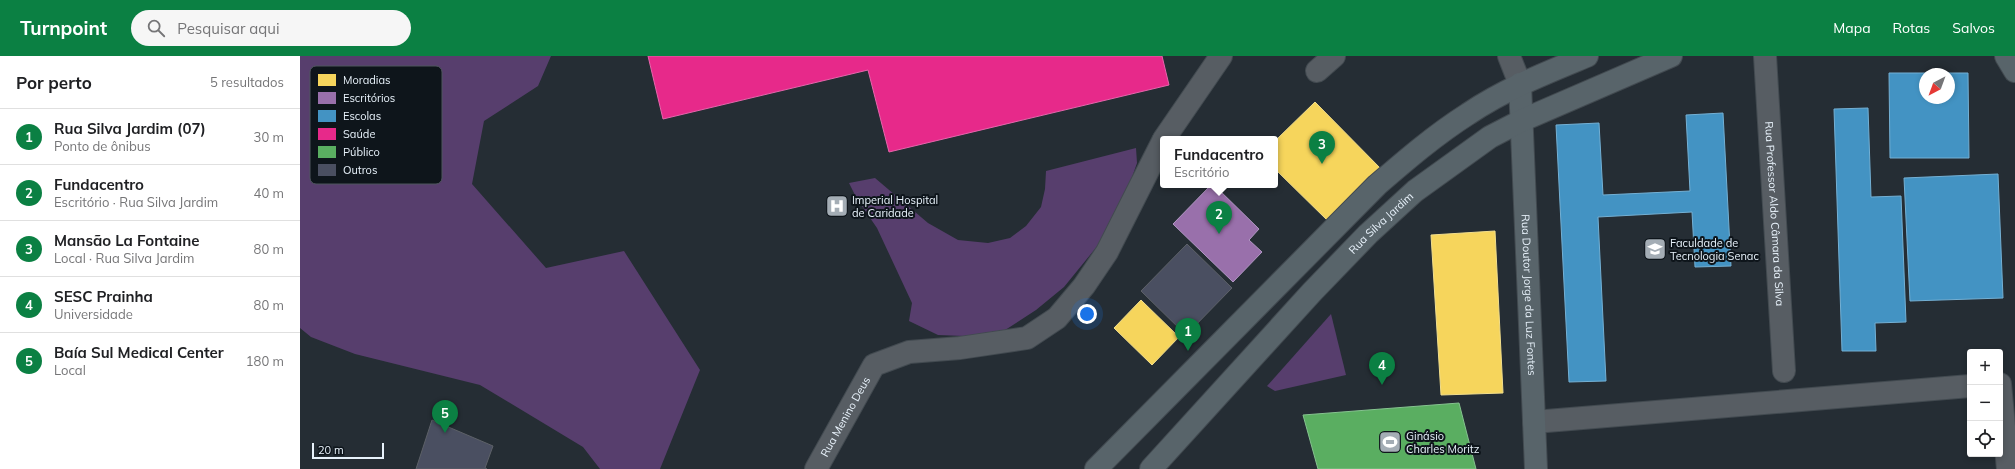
<!DOCTYPE html>
<html lang="pt">
<head>
<meta charset="utf-8">
<style>
	:root { --surface:#fff; --page:#f6f6f6; --text:#202124; --muted:#757577; --line:#e0e0e0; --accent:#0b8043 }
	body { margin:0; font-family:Mulish,sans-serif; background:var(--page); color:var(--text) }
	.controls { position:absolute; right:12px; bottom:12px; display:grid; overflow:hidden; border-radius:4px; box-shadow:0 2px 6px #0003 }
	.controls button { width:36px; height:36px; display:grid; place-items:center; padding:0; border:0; border-bottom:1px solid var(--line); background:var(--surface); color:var(--text); font:20px sans-serif }
	.compass { position:absolute; left:1619px; top:12px; width:36px; height:36px; border-radius:50%; background:var(--surface); box-shadow:0 2px 6px #0003; rotate:221deg }
	.scale { position:absolute; left:12px; bottom:10px; width:72px; box-sizing:border-box; padding-left:4px; border:2px solid #e8f2fb; border-top:0; font-size:11px; line-height:14px; white-space:nowrap; color:#e8f2fb; -webkit-text-stroke:3px #0e151b; paint-order:stroke }
	.you { position:absolute; left:787px; top:258px; width:14px; height:14px; margin:-10px; border:3px solid #fff; border-radius:50%; background:#1a73e8; box-shadow:0 0 0 6px #1a73e833 }
	.badge { display:grid; place-items:center; width:26px; height:26px; border-radius:50%; background:var(--accent); color:#fff; font-size:13px; font-weight:700 }
	.pin { position:absolute; translate:-50% -33px; filter:drop-shadow(0 1px 2px #0008) }
	.pin::after { content:''; position:absolute; top:21px; width:14px; height:12px; background:inherit; clip-path:polygon(0 0,100% 0,50% 100%) }
	.popup { position:absolute; left:860px; top:80px; width:118px; height:52px; box-sizing:border-box; display:grid; place-content:center; border-radius:4px; background:var(--surface); filter:drop-shadow(0 1px 3px #0005); font-size:13px; white-space:nowrap; color:var(--muted) }
	.popup b { font-size:15px; color:var(--text) }
	.popup::after { content:''; position:absolute; left:50%; top:100%; margin-left:-8px; border:8px solid transparent; border-top-color:var(--surface) }
	.list { margin:0; padding:0; list-style:none }
	h2 { display:flex; justify-content:space-between; align-items:center; height:52px; margin:0; padding:0 16px; font-size:17px }
	h2 small { font-size:13px; font-weight:400; color:var(--muted) }
	.list li { display:grid; grid-template-columns:26px 1fr auto; gap:12px; align-items:center; box-sizing:border-box; height:56px; padding:0 16px; border-top:1px solid var(--line) }
	.list b { display:block; font-size:15px; white-space:nowrap }
	.list p { margin:0; font-size:13px; white-space:nowrap; color:var(--muted) }
	.list em { font-size:13px; font-style:normal; color:var(--muted) }
	.icon { flex:none; width:22px; height:22px; fill:none; stroke:currentColor; stroke-width:2; stroke-linecap:round; stroke-linejoin:round }
	.map { position:relative; flex:none; width:1715px; height:413px; overflow:hidden }
	header { display:flex; align-items:center; gap:24px; box-sizing:border-box; height:56px; padding:0 20px; background:var(--accent); color:#fff }
	header strong { font-size:19px }
	nav { display:flex; gap:22px; margin-inline-start:auto; font-size:14px }
	.search { width:280px; height:36px; background:var(--page); display:flex; align-items:center; gap:10px; box-sizing:border-box; padding:0 14px; border-radius:22px; color:var(--muted); font-size:15px }
	main { display:flex }
	aside { flex:1; background:var(--surface) }
	.map>svg:first-child { display:block }
	.green { fill:#573e6d }
	.homes { fill:#f6d55c; stroke:#f2de8c }
	.offices { fill:#9970ab; stroke:#b197c3 }
	.schools { fill:#4393c3; stroke:#74b0d4; fill-rule:evenodd }
	.health { fill:#e7298a; stroke:#e765ac }
	.public { fill:#5aae61; stroke:#85c28f }
	.building { fill:#4a4f61; stroke:#5d6168 }
	.lines { fill:none; stroke-linecap:round; stroke-linejoin:round }
	.minor-casing { stroke:#424a50; stroke-width:24 }
	.major-casing { stroke:#424a50; stroke-width:24 }
	.minor { stroke:#575d63; stroke-width:22 }
	.major { stroke:#58646a; stroke-width:22 }
	.labels { text-anchor:middle; stroke-width:4; stroke-linejoin:round; paint-order:stroke }
	.poi-label { font-size:11px; fill:#e8f2fb; stroke:#0e151b; text-anchor:start }
	.street-label { font-size:11px; fill:#e8f2fb; stroke:#0e151b }
	.key { fill:#0e151b; stroke:#4f575e; stroke-width:1 }
	.key-label { font-size:11px; fill:#e8f2fb }
</style>
</head>
<body>
<header>
<strong>Turnpoint</strong>
<div class="search"><svg class="icon" aria-label="search" viewBox="0 0 24 24"><circle cx="10" cy="10" r="6"/><path d="M15 15l6 6"/></svg>Pesquisar aqui</div>
<nav><a>Mapa</a><a>Rotas</a><a>Salvos</a></nav>
</header>
<main>
<aside>
<h2>Por perto<small>5 resultados</small></h2>
<ul class="list">
<li><span class="badge">1</span><div><b>Rua Silva Jardim (07)</b><p>Ponto de ônibus</p></div><em>30 m</em></li>
<li><span class="badge">2</span><div><b>Fundacentro</b><p>Escritório · Rua Silva Jardim</p></div><em>40 m</em></li>
<li><span class="badge">3</span><div><b>Mansão La Fontaine</b><p>Local · Rua Silva Jardim</p></div><em>80 m</em></li>
<li><span class="badge">4</span><div><b>SESC Prainha</b><p>Universidade</p></div><em>80 m</em></li>
<li><span class="badge">5</span><div><b>Baía Sul Medical Center</b><p>Local</p></div><em>180 m</em></li>
</ul>
</aside>
<div class="map">
<svg width="1715" height="413" viewBox="0 0 1715 413">
	<rect width="100%" height="100%" fill="#252d34"/>
	<!-- green -->
	<g class="green">
		<path d="M0,0H251L238,30L184,65L172,128L246,212L324,195L400,314L360,413H300L283,391L180,329L55,298L11,281L0,272Z"/>
		<path d="M836,92L837,107L822,150L799,188L764,231L736,254L699,278L664,280L638,279L609,265L612,247L577,172L557,143L549,127L575,122L628,167L658,184L688,187L710,182L726,170L741,151L745,133L746,115Z"/>
		<path d="M1031,258L1046,319L975,335L967,330Z"/>
	</g>
	<!-- homes -->
	<g class="homes">
		<path d="M1015,46L1084,116L1029,166L975,113V85Z"/>
		<path d="M1195,175L1203,337L1141,339L1131,179Z"/>
		<path d="M841,244L879,281L852,309L814,272Z"/>
	</g>
	<!-- offices -->
	<path class="offices" d="M911,129H914L959,173L949,184L962,196L933,226L873,168Z"/>
	<!-- schools -->
	<g class="schools">
		<path d="M1589,17H1668L1669,102H1590ZM1625,18H1649V42H1625Z"/>
		<path d="M1568,52L1571,141L1601,140L1606,266L1575,267L1576,295H1542L1534,53Z"/>
		<path d="M1423,57L1431,210L1395,211L1392,156L1298,161L1306,325L1269,326L1256,69L1299,67L1303,139L1390,135L1386,59Z"/>
		<path d="M1698,118L1703,242L1610,245L1604,122Z"/>
	</g>
	<!-- health -->
	<path class="health" d="M348,0H862L869,29L589,96L568,14L363,63Z"/>
	<!-- public -->
	<path class="public" d="M1159,347L1176,413H1018L1003,359Z"/>
	<!-- building -->
	<g class="building">
		<path d="M887,188L932,232L886,279L841,235Z"/>
		<path d="M132,364L193,390L185,412L187,413H116Z"/>
	</g>
	<g class="lines">
		<!-- minor casing -->
		<g class="minor-casing">
			<g id="minor">
				<path d="M1209,0L1220,28"/>
				<path id="s1" d="M1465,0L1484,315"/>
				<path d="M1017,15L1034,0"/>
				<path d="M864,83L921,0"/>
				<path d="M1700,328L1708,413"/>
				<path d="M1234,366L1670,330"/>
				<path id="s2" d="M516,413L574,309L609,296L660,292L727,282L757,262L784,230L807,196L863,85"/>
			</g>
		</g>
		<!-- major casing -->
		<g class="major-casing">
			<g id="major">
				<path d="M1706,0L1715,15"/>
				<path id="s3" d="M1220,28L1236,413"/>
				<path d="M796,413L1077,129C1106,104 1135,79 1168,58C1205,33 1246,17 1287,0"/>
				<path id="s4" d="M851,413L1012,236L1068,178L1115,135L1190,81L1223,64L1371,0"/>
			</g>
		</g>
		<!-- minor -->
		<use href="#minor" class="minor"/>
		<!-- major -->
		<use href="#major" class="major"/>
	</g>
	<!-- icons -->
	<defs>
		<g id="hospital-square" transform="scale(1.15)"><rect x="-9" y="-9" width="18" height="18" rx="4" fill="#a4adb5" stroke="#0e151b"/><path d="M-5-5h3v3.5h4V-5h3V5h-3V1.5h-4V5h-3Z" fill="#fff"/></g>
		<g id="university-square" transform="scale(1.15)"><rect x="-9" y="-9" width="18" height="18" rx="4" fill="#a4adb5" stroke="#0e151b"/><path d="M0-5L7-2L0 1L-7-2ZM-4 1L0 2.5L4 1V4Q0 6-4 4Z" fill="#fff"/></g>
		<g id="stadium-square" transform="scale(1.15)"><rect x="-9" y="-9" width="18" height="18" rx="4" fill="#a4adb5" stroke="#0e151b"/><path d="M0-5a6.5 5 0 1 0 0 10a6.5 5 0 1 0 0-10ZM-3.5-1.8h7v3.6h-7Z" fill="#fff"/></g>
	</defs>
	<g fill-rule="evenodd">
		<use href="#hospital-square" x="537" y="150"/>
		<use href="#university-square" x="1355" y="193"/>
		<use href="#stadium-square" x="1090" y="386"/>
	</g>
	<g class="labels">
		<!-- poi labels -->
		<g class="poi-label">
			<text x="552" y="148">Imperial Hospital<tspan x="552" dy="13">de Caridade</tspan></text>
			<text x="1370" y="191">Faculdade de<tspan x="1370" dy="13">Tecnologia Senac</tspan></text>
			<text x="1106" y="384">Ginásio<tspan x="1106" dy="13">Charles Moritz</tspan></text>
		</g>
		<!-- street labels -->
		<g class="street-label">
			<text dy="4" stroke="none"><textPath href="#s1" startOffset="158">Rua Professor Aldo Câmara da Silva</textPath></text>
			<text dy="4" stroke="none"><textPath href="#s4" startOffset="337">Rua Silva Jardim</textPath></text>
			<text dy="4" stroke="none"><textPath href="#s3" startOffset="211">Rua Doutor Jorge da Luz Fontes</textPath></text>
			<text dy="4" stroke="none"><textPath href="#s2" startOffset="60">Rua Menino Deus</textPath></text>
		</g>
	</g>
	<!-- legend -->
	<rect x="10" y="10" width="132" height="118" rx="6" class="key"/>
	<rect x="18" y="18" width="18" height="12" fill="#f6d55c"/>
	<rect x="18" y="36" width="18" height="12" fill="#9970ab"/>
	<rect x="18" y="54" width="18" height="12" fill="#4393c3"/>
	<rect x="18" y="72" width="18" height="12" fill="#e7298a"/>
	<rect x="18" y="90" width="18" height="12" fill="#5aae61"/>
	<rect x="18" y="108" width="18" height="12" fill="#4a4f61"/>
	<g class="key-label">
		<text x="43" y="28">Moradias</text>
		<text x="43" y="46">Escritórios</text>
		<text x="43" y="64">Escolas</text>
		<text x="43" y="82">Saúde</text>
		<text x="43" y="100">Público</text>
		<text x="43" y="118">Outros</text>
	</g>
</svg>
<div class="controls">
<button>+</button>
<button>−</button>
<button><svg class="icon" aria-label="locate" viewBox="0 0 24 24"><circle cx="12" cy="12" r="6"/><path d="M12 2v4M12 18v4M2 12h4M18 12h4"/></svg></button>
</div>
<svg class="compass" viewBox="-18 -18 36 36"><path d="M0-13l5 13h-10z" fill="#e53935"/><path d="M0 13l5-13h-10z" fill="#757577"/></svg>
<div class="scale">20 m</div>
<div class="you"></div>
<div class="pin badge" style="left:888px;top:295px">1</div>
<div class="pin badge" style="left:919px;top:178px">2</div>
<div class="popup"><b>Fundacentro</b>Escritório</div>
<div class="pin badge" style="left:1022px;top:108px">3</div>
<div class="pin badge" style="left:1082px;top:329px">4</div>
<div class="pin badge" style="left:145px;top:377px">5</div>
</div>
</main>
</body>
</html>
